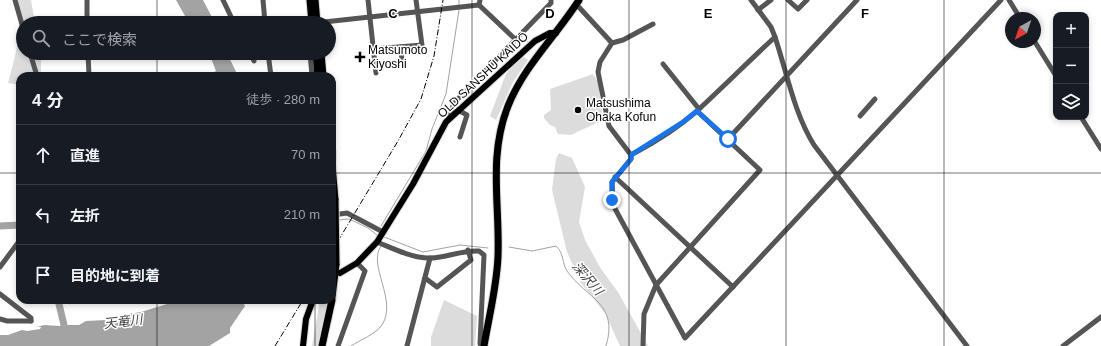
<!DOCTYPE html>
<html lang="ja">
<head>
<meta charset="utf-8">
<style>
	:root { --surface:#171b24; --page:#242831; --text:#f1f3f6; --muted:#9ea1a6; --line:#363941 }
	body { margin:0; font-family:Helvetica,"Noto Sans JP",sans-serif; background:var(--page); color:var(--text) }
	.controls { position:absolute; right:12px; top:12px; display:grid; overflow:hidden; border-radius:8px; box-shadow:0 2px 6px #0003 }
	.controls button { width:36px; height:36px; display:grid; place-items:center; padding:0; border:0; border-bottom:1px solid var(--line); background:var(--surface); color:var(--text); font:20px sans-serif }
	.compass { position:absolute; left:1005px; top:12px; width:36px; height:36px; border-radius:50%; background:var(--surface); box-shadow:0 2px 6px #0003; rotate:220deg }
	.stop { position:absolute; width:12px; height:12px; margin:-9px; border:3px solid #1a73e8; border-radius:50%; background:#fff }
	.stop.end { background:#1a73e8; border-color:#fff; box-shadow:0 1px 4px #0008 }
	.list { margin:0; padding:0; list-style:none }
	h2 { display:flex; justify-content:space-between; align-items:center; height:52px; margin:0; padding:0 16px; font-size:17px }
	h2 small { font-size:13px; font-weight:400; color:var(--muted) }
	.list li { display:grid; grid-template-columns:26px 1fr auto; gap:12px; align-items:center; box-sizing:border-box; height:60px; padding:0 16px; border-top:1px solid var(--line) }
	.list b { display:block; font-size:15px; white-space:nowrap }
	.list em { font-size:13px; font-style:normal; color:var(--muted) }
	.icon { flex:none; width:22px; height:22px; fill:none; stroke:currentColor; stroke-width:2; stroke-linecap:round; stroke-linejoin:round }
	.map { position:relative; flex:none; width:1101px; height:346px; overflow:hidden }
	.search { position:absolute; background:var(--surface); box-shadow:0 2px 6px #0003; left:16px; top:16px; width:320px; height:44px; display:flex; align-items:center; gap:10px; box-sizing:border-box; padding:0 14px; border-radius:22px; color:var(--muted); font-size:15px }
	.panel { position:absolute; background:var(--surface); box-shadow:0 2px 6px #0003; left:16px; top:72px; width:320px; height:232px; border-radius:12px }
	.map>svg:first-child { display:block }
	.green { fill:#dcdcdc }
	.water { fill:#a3a3a3 }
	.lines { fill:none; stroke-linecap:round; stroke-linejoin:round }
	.stream { stroke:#a3a3a3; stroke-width:1 }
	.river { stroke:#a3a3a3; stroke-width:7 }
	.major-casing { stroke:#dbdbdb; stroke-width:8 }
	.highway-casing { stroke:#dbdbdb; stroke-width:9 }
	.minor { stroke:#555; stroke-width:5 }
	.major { stroke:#000; stroke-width:6 }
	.highway { stroke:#000; stroke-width:7 }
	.rail { stroke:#000; stroke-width:1; stroke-dasharray:6 2 1 2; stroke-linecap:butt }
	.highway-bridge-casing { stroke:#dbdbdb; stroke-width:9; stroke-linecap:butt }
	.highway-bridge { stroke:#000; stroke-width:7 }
	.route { stroke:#1a73e8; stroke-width:5 }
	.grid { fill:none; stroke:#000; stroke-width:1; stroke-opacity:0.55 }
	.poi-dot { fill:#000; stroke:#fff; stroke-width:1.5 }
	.labels { text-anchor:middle; stroke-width:3; stroke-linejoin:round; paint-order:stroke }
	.poi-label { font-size:12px; fill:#000; stroke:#fff; text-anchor:start }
	.street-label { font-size:12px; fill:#000; stroke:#fff }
	.water-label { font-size:13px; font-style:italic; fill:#444; stroke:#fff }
	.grid-label { font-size:13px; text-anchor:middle; font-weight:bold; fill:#000; stroke:#fff; stroke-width:3; stroke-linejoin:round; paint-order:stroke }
</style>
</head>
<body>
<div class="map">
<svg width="1101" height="346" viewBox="0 0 1101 346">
	<rect width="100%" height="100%" fill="#fff"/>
	<!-- green -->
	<g class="green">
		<path d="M17,0H31L35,23H23V53H41V76H20V85L8,83C16,55 23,28 17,0Z"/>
		<path d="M522,56L528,60L513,82L496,120L490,116L506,74Z"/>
		<path d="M593,74L598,82L603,120L571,135L558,134L555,127L550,125L544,118V115L551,110L550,89Z"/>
		<path d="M559,153L572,158L585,187L579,222L585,240L601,269L618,292L648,346H620L605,313L581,283L567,252L552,190L556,159Z"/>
		<path d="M320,300H329L319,346H312Z"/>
		<path d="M444,300L477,316L475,346H431V337Z"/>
	</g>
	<!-- water -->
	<g class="water">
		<path d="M176,0H203L215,23H189Z"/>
		<path d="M209,53H227L238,76H215L214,72L216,71Z"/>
		<path d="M180,300H242L245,306L230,328V333L209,346H0V335H8L22,330L27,331L40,329L41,327H37L44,325L60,326L62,325H79L86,321L106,320L122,315L141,312Z"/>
	</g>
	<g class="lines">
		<!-- stream -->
		<g class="stream">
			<path d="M459,5V0"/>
			<path d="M339,220L349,219L368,228L377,235"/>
			<path d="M381,226L426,151L432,129L446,94L459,10"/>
			<path d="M384,237L423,252L460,245L488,248"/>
			<path d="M509,247L532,251L556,246C564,253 562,263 567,271C587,299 619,303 606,346"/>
			<path d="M351,346C360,340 376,334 382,325C398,300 367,265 381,246"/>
		</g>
		<!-- river -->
		<g class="river">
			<path d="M0,226L20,225"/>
			<path d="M58,300L65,329L69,333"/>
		</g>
		<!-- major casing -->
		<g class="major-casing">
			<g id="major">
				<path d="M340,273L357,263L377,242L413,184L446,122L535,41L550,33H556"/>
				<path d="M303,346L306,319L313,300"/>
			</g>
		</g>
		<!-- highway casing -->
		<g class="highway-casing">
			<g id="highway">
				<path d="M310,0L312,23"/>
				<path d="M315,0L317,23"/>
				<path d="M316,53L318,76"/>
				<path d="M321,53L323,76"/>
				<path d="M332,151V160"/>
				<path d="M332,165L335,200"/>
				<path d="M332,297L336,264"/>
				<path d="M322,346L332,300"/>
				<path d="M484,346C489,316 497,286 498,256C500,204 488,157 508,106C524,66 556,36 579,0"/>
			</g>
		</g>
		<!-- minor -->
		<g class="minor">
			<path d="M15,0L23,28"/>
			<path d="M87,0V23"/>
			<path d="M223,0L234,23"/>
			<path d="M263,0L265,23"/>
			<path d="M368,0L376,73"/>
			<path d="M480,0L479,5L515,39"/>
			<path d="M751,0L771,27L775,37C787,73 794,113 814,145L967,346"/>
			<path d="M788,0L798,9L807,0"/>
			<path d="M1009,0L1020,18"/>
			<path d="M576,4L612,43L600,62L598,72L609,126L631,155"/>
			<path d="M758,10L771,0"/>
			<path d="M307,23H308"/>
			<path d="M315,23L479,5"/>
			<path d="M775,37C749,61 724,86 697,111C678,128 654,143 631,155V159L612,182L613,205L685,338L1001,0"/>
			<path d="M1035,42L1056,76"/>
			<path d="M612,43L623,40L653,24"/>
			<path d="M401,47L402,64"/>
			<path d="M374,49L422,45L416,0"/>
			<path d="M30,53L37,76"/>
			<path d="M88,53L89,76"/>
			<path d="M250,53L254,61"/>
			<path d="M268,53L271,76"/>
			<path d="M310,53L312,76"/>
			<path d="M663,64L699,109"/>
			<path d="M458,110L467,115L460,137"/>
			<path d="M860,116L875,99"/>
			<path d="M1081,117L1101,149"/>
			<path d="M449,118L454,103L551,3V0"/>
			<path d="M728,139L857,0"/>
			<path d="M615,177L733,287"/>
			<path d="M333,215L347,213L383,232"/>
			<path d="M377,242C392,248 410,257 427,258C444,259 459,250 479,251L484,255L480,344L482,346"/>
			<path d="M0,267L20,240"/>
			<path d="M425,278L437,287L471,260L468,250"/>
			<path d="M0,294L31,318V321"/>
			<path d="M0,319L7,321H31"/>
			<path d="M338,346L365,271L357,263"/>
			<path d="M407,346L430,258"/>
			<path d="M643,346L644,314L656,285L760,170L697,111"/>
			<path d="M1063,346L1101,317"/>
		</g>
		<!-- major -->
		<use href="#major" class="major"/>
		<!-- highway -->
		<use href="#highway" class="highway"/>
		<!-- rail -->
		<g class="rail">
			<path d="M332,251L398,141L421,99L434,56L443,0"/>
			<path d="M275,346L303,300"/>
		</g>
		<!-- highway-bridge casing -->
		<g class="highway-bridge-casing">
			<path id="highway-bridge" d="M335,200L336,264"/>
		</g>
		<!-- highway-bridge -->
		<use href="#highway-bridge" class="highway-bridge"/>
	</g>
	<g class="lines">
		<!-- route -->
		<path class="route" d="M612,200V182L631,159V155L683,122L697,111L728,139"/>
	</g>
	<!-- grid -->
	<path class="grid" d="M157,0V23M315,0V23M472,0V346M629,0V346M786,0V346M944,0V346M157,53V76M315,53V76M0,173H20M332,173H1101M157,300V346M315,300V346"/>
	<!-- markers -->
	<g class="poi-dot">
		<path d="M358 51h4v4h4v4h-4v4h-4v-4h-4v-4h4z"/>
		<circle cx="578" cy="110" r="4"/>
	</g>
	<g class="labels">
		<!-- poi labels -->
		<g class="poi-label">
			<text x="368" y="54">Matsumoto<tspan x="368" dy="14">Kiyoshi</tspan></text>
			<text x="586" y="107">Matsushima<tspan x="586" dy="14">Ohaka Kofun</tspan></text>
		</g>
		<!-- street labels -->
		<g class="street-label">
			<text transform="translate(483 75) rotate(-43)" y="4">OLD SANSHŪ KAIDŌ</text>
		</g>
		<!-- water labels -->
		<g class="water-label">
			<text transform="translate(588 278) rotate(49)" y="5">深沢川</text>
			<text transform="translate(123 321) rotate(-7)" y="5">天竜川</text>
		</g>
	</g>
	<g class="grid-label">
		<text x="393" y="18">C</text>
		<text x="550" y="18">D</text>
		<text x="708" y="18">E</text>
		<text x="865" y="18">F</text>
	</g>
</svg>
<div class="controls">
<button>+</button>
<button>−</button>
<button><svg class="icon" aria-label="layers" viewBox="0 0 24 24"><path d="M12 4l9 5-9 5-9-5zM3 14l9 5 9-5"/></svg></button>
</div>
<svg class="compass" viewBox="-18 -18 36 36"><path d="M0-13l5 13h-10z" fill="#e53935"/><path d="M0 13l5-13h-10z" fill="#9ea1a6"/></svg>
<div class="stop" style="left:728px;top:139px"></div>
<div class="stop end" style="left:612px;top:200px"></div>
<div class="search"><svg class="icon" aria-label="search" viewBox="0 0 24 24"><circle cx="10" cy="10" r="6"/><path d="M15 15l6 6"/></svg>ここで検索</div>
<section class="panel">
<h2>4 分<small>徒歩 · 280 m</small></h2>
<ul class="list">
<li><svg class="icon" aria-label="ahead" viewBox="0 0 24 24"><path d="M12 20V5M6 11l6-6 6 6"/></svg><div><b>直進</b></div><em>70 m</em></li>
<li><svg class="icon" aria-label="left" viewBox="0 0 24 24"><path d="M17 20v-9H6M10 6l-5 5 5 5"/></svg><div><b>左折</b></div><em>210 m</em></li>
<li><svg class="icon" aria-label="arrive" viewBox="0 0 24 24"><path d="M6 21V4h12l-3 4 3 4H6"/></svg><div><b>目的地に到着</b></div></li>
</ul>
</section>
</div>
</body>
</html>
